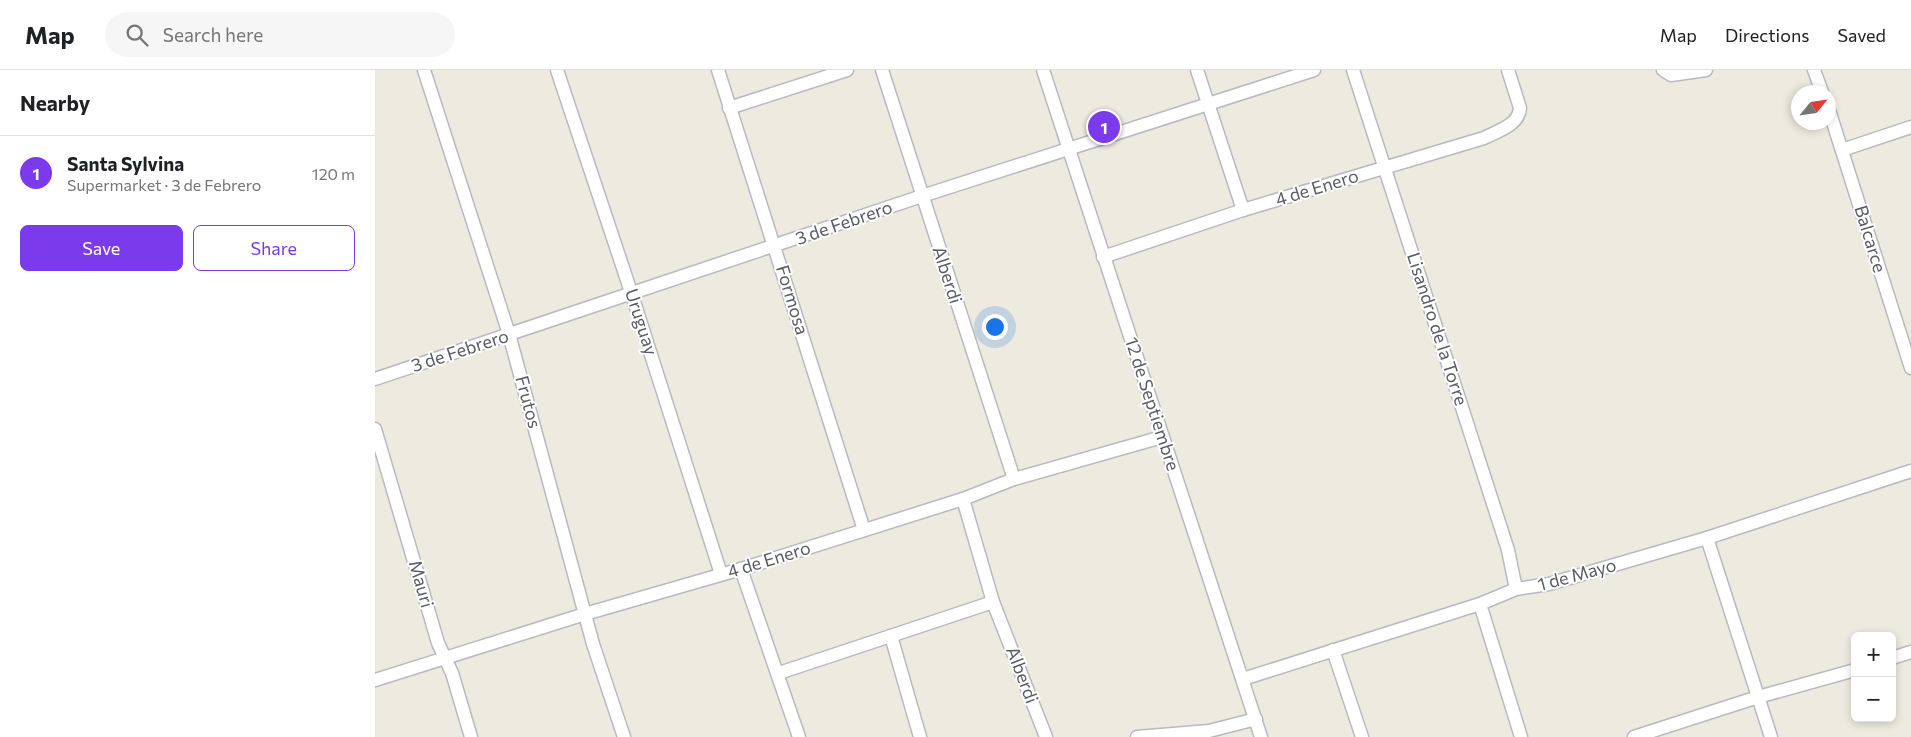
<!DOCTYPE html>
<html lang="en">
<head>
<meta charset="utf-8">
<style>
	:root { --surface:#fff; --page:#f6f6f6; --text:#202124; --muted:#757577; --line:#e0e0e0; --accent:#7c3aed }
	body { margin:0; font-family:Commissioner,sans-serif; background:var(--page); color:var(--text) }
	.controls { position:absolute; right:15px; bottom:15px; display:grid; overflow:hidden; border-radius:8px; box-shadow:0 2px 8px #0003 }
	.controls button { width:45px; height:45px; display:grid; place-items:center; padding:0; border:0; border-bottom:1px solid var(--line); background:var(--surface); color:var(--text); font:25px sans-serif }
	.compass { position:absolute; left:1416px; top:15px; width:45px; height:45px; border-radius:50%; background:var(--surface); box-shadow:0 2px 8px #0003; rotate:61deg }
	.you { position:absolute; left:619px; top:256px; width:18px; height:18px; margin:-12px; border:4px solid #fff; border-radius:50%; background:#1a73e8; box-shadow:0 0 0 8px #1a73e833 }
	.badge { display:grid; place-items:center; width:32px; height:32px; border-radius:50%; background:var(--accent); color:#fff; font-size:16px; font-weight:700 }
	.pin { position:absolute; translate:-50% -50%; border:2px solid #fff; box-shadow:0 1px 5px #0006 }
	.list { margin:0; padding:0; list-style:none }
	h2 { display:flex; justify-content:space-between; align-items:center; height:65px; margin:0; padding:0 20px; font-size:21px }
	h2 small { font-size:16px; font-weight:400; color:var(--muted) }
	.list li { display:grid; grid-template-columns:32px 1fr auto; gap:15px; align-items:center; box-sizing:border-box; height:75px; padding:0 20px; border-top:1px solid var(--line) }
	.list b { display:block; font-size:19px; white-space:nowrap }
	.list p { margin:0; font-size:16px; white-space:nowrap; color:var(--muted) }
	.list em { font-size:16px; font-style:normal; color:var(--muted) }
	.actions { display:flex; gap:10px; padding:15px 20px }
	.actions a { flex:1; padding:11px 0; border:1px solid var(--accent); border-radius:8px; text-align:center; font-size:18px; color:var(--accent) }
	.actions .main { background:var(--accent); color:#fff }
	.icon { flex:none; width:28px; height:28px; fill:none; stroke:currentColor; stroke-width:2; stroke-linecap:round; stroke-linejoin:round }
	.map { position:relative; flex:none; width:1536px; height:667px; overflow:hidden }
	header { display:flex; align-items:center; gap:30px; box-sizing:border-box; height:70px; padding:0 25px; background:var(--surface); border-bottom:1px solid var(--line) }
	header strong { font-size:24px }
	nav { display:flex; gap:28px; margin-inline-start:auto; font-size:18px }
	.search { width:350px; height:45px; background:var(--page); display:flex; align-items:center; gap:12px; box-sizing:border-box; padding:0 18px; border-radius:28px; color:var(--muted); font-size:19px }
	main { display:flex }
	aside { flex:1; background:var(--surface) }
	.map>svg:first-child { display:block }
	.lines { fill:none; stroke-linecap:round; stroke-linejoin:round }
	.minor-casing { stroke:#b7bac0; stroke-width:15 }
	.minor { stroke:#fff; stroke-width:12 }
	.labels { text-anchor:middle; stroke-width:4; stroke-linejoin:round; paint-order:stroke }
	.street-label { font-size:18px; fill:#585c62; stroke:#fff }
</style>
</head>
<body>
<header>
<strong>Map</strong>
<div class="search"><svg class="icon" aria-label="search" viewBox="0 0 24 24"><circle cx="10" cy="10" r="6"/><path d="M15 15l6 6"/></svg>Search here</div>
<nav><a>Map</a><a>Directions</a><a>Saved</a></nav>
</header>
<main>
<aside>
<h2>Nearby<small></small></h2>
<ul class="list">
<li><span class="badge">1</span><div><b>Santa Sylvina</b><p>Supermarket · 3 de Febrero</p></div><em>120 m</em></li>
</ul>
<div class="actions"><a class="main">Save</a><a>Share</a></div>
</aside>
<div class="map">
<svg width="1536" height="667" viewBox="0 0 1536 667">
	<rect width="100%" height="100%" fill="#edeadf"/>
	<g class="lines">
		<!-- minor casing -->
		<g class="minor-casing">
			<g id="minor">
				<path d="M49,0L134,264L218,574L249,667"/>
				<path d="M182,0L256,222L346,504"/>
				<path d="M343,0L489,460"/>
				<path d="M507,0L639,409"/>
				<path d="M668,0L886,667"/>
				<path d="M822,0L868,140"/>
				<path d="M978,0L1133,480L1141,519"/>
				<path d="M1288,0L1296,5L1331,0"/>
				<path d="M1439,0L1447,22"/>
				<path d="M354,38L472,0"/>
				<path d="M1454,40L1536,298"/>
				<path d="M1467,80L1536,57"/>
				<path d="M728,187L868,140L1109,68C1123,61 1144,55 1145,38L1133,0"/>
				<path d="M0,309L547,126L939,0"/>
				<path d="M0,359L63,573L77,603L96,667"/>
				<path d="M588,429L618,532L671,667"/>
				<path d="M1332,468L1396,667"/>
				<path d="M366,499L424,667"/>
				<path d="M1105,534L1146,667"/>
				<path d="M516,566L545,667"/>
				<path d="M958,580L987,667"/>
				<path d="M1517,588L1536,582"/>
				<path d="M404,603L618,532"/>
				<path d="M868,609L1105,534L1141,519L1174,514L1332,468L1536,401"/>
				<path d="M0,610L210,544L366,499L588,429L639,409L787,367"/>
				<path d="M762,667L834,661L881,649"/>
				<path d="M1259,667L1383,627L1480,600"/>
			</g>
		</g>
		<!-- minor -->
		<use href="#minor" class="minor"/>
	</g>
	<g class="labels">
		<!-- street labels -->
		<g class="street-label">
			<text transform="translate(942 118) rotate(-17)" y="6">4 de Enero</text>
			<text transform="translate(469 153) rotate(-19)" y="6">3 de Febrero</text>
			<text transform="translate(1495 169) rotate(73)" y="6">Balcarce</text>
			<text transform="translate(572 205) rotate(72)" y="6">Alberdi</text>
			<text transform="translate(417 230) rotate(73)" y="6">Formosa</text>
			<text transform="translate(266 252) rotate(72)" y="6">Uruguay</text>
			<text transform="translate(1062 259) rotate(72)" y="6">Lisandro de la Torre</text>
			<text transform="translate(85 281) rotate(-18)" y="6">3 de Febrero</text>
			<text transform="translate(153 332) rotate(75)" y="6">Frutos</text>
			<text transform="translate(777 334) rotate(72)" y="6">12 de Septiembre</text>
			<text transform="translate(394 490) rotate(-17)" y="6">4 de Enero</text>
			<text transform="translate(1202 505) rotate(-15)" y="6">1 de Mayo</text>
			<text transform="translate(46 514) rotate(74)" y="6">Mauri</text>
			<text transform="translate(647 605) rotate(69)" y="6">Alberdi</text>
		</g>
	</g>
</svg>
<div class="controls">
<button>+</button>
<button>−</button>
</div>
<svg class="compass" viewBox="-18 -18 36 36"><path d="M0-13l5 13h-10z" fill="#e53935"/><path d="M0 13l5-13h-10z" fill="#757577"/></svg>
<div class="you"></div>
<div class="pin badge" style="left:729px;top:57px">1</div>
</div>
</main>
</body>
</html>
